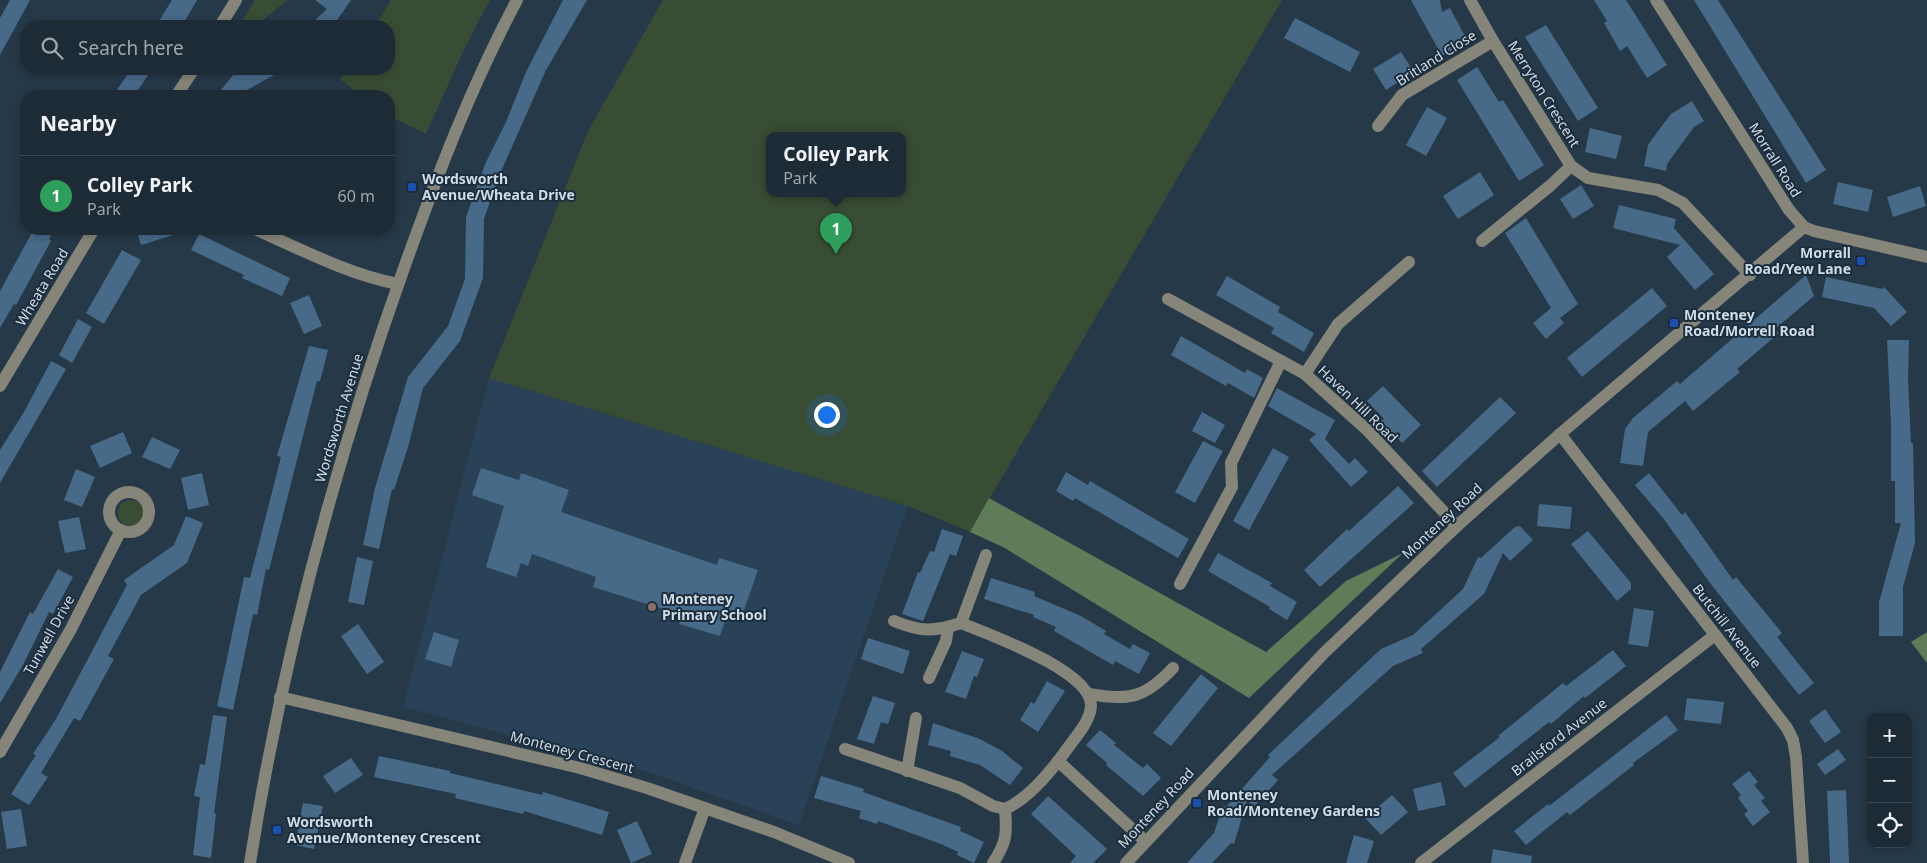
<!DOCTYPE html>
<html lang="en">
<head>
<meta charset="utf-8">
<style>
	:root { --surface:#1c2b36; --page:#25333e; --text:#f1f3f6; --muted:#a0a7ad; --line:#3a4751; --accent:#7abff8 }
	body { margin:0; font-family:"Noto Sans",sans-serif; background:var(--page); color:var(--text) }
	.controls { position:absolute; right:15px; bottom:15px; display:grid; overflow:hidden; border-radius:10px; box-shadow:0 2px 8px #0003 }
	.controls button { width:45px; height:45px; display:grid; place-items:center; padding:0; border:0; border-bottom:1px solid var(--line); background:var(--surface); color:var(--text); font:25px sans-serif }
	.you { position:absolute; left:826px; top:414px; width:18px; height:18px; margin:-12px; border:4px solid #fff; border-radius:50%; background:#1a73e8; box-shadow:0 0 0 8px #1a73e833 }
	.badge { display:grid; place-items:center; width:32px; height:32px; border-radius:50%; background:var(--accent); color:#fff; font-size:16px; font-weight:700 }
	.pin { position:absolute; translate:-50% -41px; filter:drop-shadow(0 1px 2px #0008) }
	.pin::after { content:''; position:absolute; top:26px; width:18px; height:15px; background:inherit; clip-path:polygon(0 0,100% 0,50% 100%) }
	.popup { position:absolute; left:766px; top:132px; width:140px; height:65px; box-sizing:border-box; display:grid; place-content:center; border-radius:10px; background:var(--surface); filter:drop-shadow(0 1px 4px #0005); font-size:16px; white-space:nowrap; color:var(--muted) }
	.popup b { font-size:19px; color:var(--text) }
	.popup::after { content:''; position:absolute; left:50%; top:100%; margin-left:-10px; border:10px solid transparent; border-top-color:var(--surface) }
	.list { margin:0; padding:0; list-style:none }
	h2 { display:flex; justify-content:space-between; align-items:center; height:65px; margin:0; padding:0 20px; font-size:21px }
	h2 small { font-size:16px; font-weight:400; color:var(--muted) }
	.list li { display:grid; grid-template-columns:32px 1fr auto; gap:15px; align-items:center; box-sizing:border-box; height:80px; padding:0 20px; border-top:1px solid var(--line) }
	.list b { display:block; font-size:19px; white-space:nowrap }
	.list p { margin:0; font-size:16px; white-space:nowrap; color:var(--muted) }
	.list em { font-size:16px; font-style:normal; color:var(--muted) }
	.icon { flex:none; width:28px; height:28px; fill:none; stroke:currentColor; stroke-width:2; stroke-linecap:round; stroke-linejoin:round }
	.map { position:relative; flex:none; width:1927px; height:863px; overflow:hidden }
	.search { position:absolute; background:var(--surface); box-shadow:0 2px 8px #0003; left:20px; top:20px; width:375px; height:55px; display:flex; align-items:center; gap:12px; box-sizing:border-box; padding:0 18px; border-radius:20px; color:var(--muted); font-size:19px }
	.panel { position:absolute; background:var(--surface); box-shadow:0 2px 8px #0003; left:20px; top:90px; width:375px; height:145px; border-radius:20px }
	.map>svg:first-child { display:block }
	.built { fill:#2a4257 }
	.green { fill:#394c34; fill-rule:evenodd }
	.forest { fill:#5f7c59 }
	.building { fill:#476a88 }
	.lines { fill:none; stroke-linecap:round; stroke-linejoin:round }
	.minor { stroke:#868579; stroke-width:12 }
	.transit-dot { fill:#1a4fb4; stroke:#1c2e3e; stroke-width:2 }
	.education-dot { fill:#8d6e63; stroke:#1c2e3e; stroke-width:2 }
	.labels { text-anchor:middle; stroke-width:4; stroke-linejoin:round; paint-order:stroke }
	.street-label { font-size:14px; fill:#cfdbe5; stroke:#1c2e3e }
	.poi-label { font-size:14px; font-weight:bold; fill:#cfdbe5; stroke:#1c2e3e; text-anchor:start }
</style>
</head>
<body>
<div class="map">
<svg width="1927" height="863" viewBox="0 0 1927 863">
	<rect width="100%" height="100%" fill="#263948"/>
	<!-- built -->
	<path class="built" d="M489,378L908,506L799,825L642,770L403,707Z"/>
	<!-- green -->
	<g class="green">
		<path d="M255,0H287L258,24L239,26Z"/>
		<path d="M391,0H490L466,45L426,134L389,116V96H361L340,79L346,69H389V26H375Z"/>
		<path d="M663,0H1282L970,532L908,506L489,378L588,131ZM770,135H902V193H770Z"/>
		<circle cx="131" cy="513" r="13"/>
	</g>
	<!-- forest -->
	<g class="forest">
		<path d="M989,498L1266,652L1346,581L1403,553L1249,698L1003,547L970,532Z"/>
		<path d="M1927,632V663L1911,642Z"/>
	</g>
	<!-- building -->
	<g class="building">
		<path d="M10,0H30L0,55V18Z"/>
		<path d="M172,0H197L182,26H156Z"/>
		<path d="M315,0H351L333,26H309L327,9Z"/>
		<path d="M563,0H587L546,70L499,176L484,219L483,278L460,341L423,388L408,447L394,490L392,489L379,549L363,545L375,488L408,377L448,326L465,279L466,217L486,162L506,122L526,72Z"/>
		<path d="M1411,0H1440L1442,12L1450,8L1468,42L1442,56Z"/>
		<path d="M1594,0H1626L1667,65L1647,78L1627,46L1620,51L1604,23L1607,21Z"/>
		<path d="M1694,0H1718L1826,170L1806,183Z"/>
		<path d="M1295,18L1360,52L1350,72L1284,38Z"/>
		<path d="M1546,25L1598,108L1578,121L1525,37Z"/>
		<path d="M1401,52L1414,72L1386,90L1373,69Z"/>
		<path d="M1477,67L1499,102L1503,100L1544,165L1519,181L1457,80Z"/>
		<path d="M131,69H152L134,96H113Z"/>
		<path d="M238,69H285L245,91L240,96H216Z"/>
		<path d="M1692,101L1704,121L1694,127L1667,164L1666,171L1644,166L1648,145L1661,127L1671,114Z"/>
		<path d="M1427,107L1447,118L1426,156L1406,145Z"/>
		<path d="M1590,128L1622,136L1616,159L1585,152Z"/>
		<path d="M1480,172L1494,195L1458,219L1443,196Z"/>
		<path d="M1838,182L1873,190L1868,212L1833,204Z"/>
		<path d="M1581,185L1594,206L1573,219L1560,199Z"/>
		<path d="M1920,186L1926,206L1893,217L1887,197Z"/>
		<path d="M1619,205L1676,219L1674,228L1714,274L1695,290L1667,257L1680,245L1613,228Z"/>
		<path d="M1526,218L1578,304L1560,318L1564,323L1546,339L1533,323L1551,308L1505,233Z"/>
		<path d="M34,229H55L49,239L51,241L16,305L14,304L0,328V291Z"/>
		<path d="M136,229H183V232L141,245Z"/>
		<path d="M199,234L290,278L282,296L242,278L244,275L191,250Z"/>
		<path d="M122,250L141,260L104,324L86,313Z"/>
		<path d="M1806,275L1814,296L1775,329L1779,333L1737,369L1740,372L1693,411L1685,401L1648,432L1643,466L1620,463L1625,429L1633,418L1677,381L1680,384Z"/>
		<path d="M1227,276L1280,307L1278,312L1314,333L1304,352L1271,333L1274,328L1216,295Z"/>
		<path d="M1826,277L1882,289L1884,287L1907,312L1891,326L1874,308L1822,297Z"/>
		<path d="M1652,288L1667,306L1582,377L1567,358Z"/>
		<path d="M309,295L322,326L304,334L290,303Z"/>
		<path d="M78,319L92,327L72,363L59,355Z"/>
		<path d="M1181,336L1245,373L1247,369L1263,378L1254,398L1228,383L1226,386L1171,355Z"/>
		<path d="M1887,340H1909L1908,380L1911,443H1913L1915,543L1903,587V636H1879V602L1901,523H1895V481H1891V423Z"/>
		<path d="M309,346L328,350L320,381H317L269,570L266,569L257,615L253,614L233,710L217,706L244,577L250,578L281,457L277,456Z"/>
		<path d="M51,361L66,369L0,483V450L24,412Z"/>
		<path d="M1383,386L1421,425L1402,443L1381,421L1384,419L1367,401Z"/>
		<path d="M1277,388L1335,420L1325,439L1349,464L1355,458L1368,472L1351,487L1309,440L1316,434L1268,406Z"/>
		<path d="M1500,397L1516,413L1437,487L1422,471Z"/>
		<path d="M1202,412L1225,425L1215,443L1192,431Z"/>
		<path d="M123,432L132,453L100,468L90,446Z"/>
		<path d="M152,437L180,450L170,469L142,457Z"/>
		<path d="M1203,441L1223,451L1195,503L1175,492Z"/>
		<path d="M1273,448L1289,457L1249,530L1233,521Z"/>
		<path d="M481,468L519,480L521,473L569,490L561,512L717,565L719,558L758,570L740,622L726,618L720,636L679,624L682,615L593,587L596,577L532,554L528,566L521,563L516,577L486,567L504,506L472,495Z"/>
		<path d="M76,469L95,477L82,507L64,500Z"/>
		<path d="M1066,472L1088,485L1090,481L1189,539L1178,558L1075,498L1073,501L1056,491Z"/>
		<path d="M202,473L209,505L188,510L181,478Z"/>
		<path d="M1649,473L1682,515L1685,512L1733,580L1736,577L1782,633L1777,637L1814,683L1799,695L1710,583L1663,518L1635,485Z"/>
		<path d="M1398,486L1414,503L1320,587L1304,570L1347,529L1349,531Z"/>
		<path d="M1539,504L1572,507L1570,529L1537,526Z"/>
		<path d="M186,516L203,523L187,563L141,595L108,656L114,659L80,721L74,718L41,773L48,777L29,805L11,794L36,755L33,754L56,719L99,638L127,585L124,580L174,545Z"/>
		<path d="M79,517L86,549L65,553L58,521Z"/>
		<path d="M1520,526L1533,540L1510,561L1503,553L1484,594L1421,649L1423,653L1393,666L1272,775L1278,780L1254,807L1247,800L1234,844L1231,843L1212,863H1187L1214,833L1223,806L1226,807L1270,757L1268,755L1381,649L1413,635L1463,589L1478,557L1481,558L1515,527Z"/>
		<path d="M942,529L963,536L956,556L950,554L923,621L902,614L918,572L920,573L930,551L934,552Z"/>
		<path d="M1588,531L1631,583V589L1617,601L1571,544Z"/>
		<path d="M1218,553L1272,583L1270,586L1297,602L1287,620L1269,609L1270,607L1208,571Z"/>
		<path d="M357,557L373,561L364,605L348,602Z"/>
		<path d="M58,569L73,577L53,614L49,612L23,665L0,703V672L30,612L33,614Z"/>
		<path d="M991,578L1035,592L1034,596L1081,616L1106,631L1104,634L1130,649L1133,644L1150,653L1139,674L1115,661L1113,665L1054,631L1056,627L1033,617L1034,615L984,599Z"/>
		<path d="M1634,608L1654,611L1648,647L1628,644Z"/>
		<path d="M358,624L384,662L367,674L341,636Z"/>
		<path d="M434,632L459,640L451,667L425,659Z"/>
		<path d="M868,638L910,651L903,674L861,659Z"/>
		<path d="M1613,650L1626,666L1585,698L1584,696L1551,724L1549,722L1465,788L1453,773L1500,737L1498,736L1563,683L1566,686Z"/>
		<path d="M962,651L984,659L977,677L974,676L966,699L945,692Z"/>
		<path d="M1201,674L1218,688L1171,746L1153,733Z"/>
		<path d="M1047,681L1065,691L1038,732L1020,720L1031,702L1034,704Z"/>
		<path d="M873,696L895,703L888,724L881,722L874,744L857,739Z"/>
		<path d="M1687,698L1724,702L1721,724L1684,720Z"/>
		<path d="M1825,709L1841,732L1825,743L1809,721Z"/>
		<path d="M213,715L227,717L214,813L216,814L211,858L193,855L200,797L194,796L200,764L205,765Z"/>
		<path d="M1666,715L1678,730L1633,763L1634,765L1570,815L1567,812L1526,845L1514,831L1548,804L1549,806Z"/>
		<path d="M933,723L980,739L1002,751L1023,768L1010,785L980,765L950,756L951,751L928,745Z"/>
		<path d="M1100,730L1116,743L1114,745L1143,768L1147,764L1161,778L1143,796L1106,765L1107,763L1086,745Z"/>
		<path d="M1838,749L1846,760L1825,775L1817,764Z"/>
		<path d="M379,756L450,771V773L542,795L543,792L609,812L602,835L524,811L523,814L455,798L456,794L374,777Z"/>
		<path d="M351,758L363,775L335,793L323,776Z"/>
		<path d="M1749,771L1758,782L1754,785L1765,798L1761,801L1770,812L1753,826L1744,814L1748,811L1738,798L1741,795L1732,784Z"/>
		<path d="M821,776L864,789L863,792L961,827L960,831L984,842L974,863L957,855L958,852L941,844L878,821L877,824L859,818L861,811L814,798Z"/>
		<path d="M1441,782L1446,805L1418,811L1413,789Z"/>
		<path d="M1846,790L1849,863H1830L1827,791Z"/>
		<path d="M1392,795L1408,812L1381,835L1365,818Z"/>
		<path d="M1048,796L1107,849L1093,863H1070L1076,856L1031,814Z"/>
		<path d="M303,803L323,806L314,849L295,845Z"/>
		<path d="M21,809L27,846L7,849L1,812Z"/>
		<path d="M637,821L652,854L631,863L617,830Z"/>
		<path d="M1354,835L1374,841L1367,863H1346Z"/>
		<path d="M1493,849L1532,856L1531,863H1491Z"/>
	</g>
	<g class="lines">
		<!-- minor -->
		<g class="minor">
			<path d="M1470,0L1493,41L1571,166L1588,178L1658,190L1683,203L1750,275"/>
			<path d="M1656,0L1789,210L1804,227L1814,231L1927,257"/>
			<path d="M220,26L236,0"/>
			<path d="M176,96L194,69"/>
			<path d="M1378,126L1402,95L1493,41"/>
			<path d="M255,229C302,250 348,274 398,284"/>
			<path d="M1482,241L1551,185L1571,166"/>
			<path d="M1168,299L1305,374L1366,429L1457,526"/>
			<path d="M1305,374L1338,324L1409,262"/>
			<path d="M0,386L94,229"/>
			<path d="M1560,434L1787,728L1793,740L1796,757L1803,863"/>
			<circle cx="129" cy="512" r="20"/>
			<path d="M1180,584L1232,487L1231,463L1281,361"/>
			<path d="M894,621C921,632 933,632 961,623L986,555"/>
			<path d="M929,678L946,641L948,627"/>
			<path d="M1089,694C1129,701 1145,698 1173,668"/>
			<path d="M280,697L580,768L647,788L774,832L849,863"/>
			<path d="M845,749L960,788L993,806L1005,809C1030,798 1052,770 1067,749C1076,736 1090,722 1091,706C1092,671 990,635 961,623"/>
			<path d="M0,752L71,629L121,530"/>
			<path d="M1058,761L1145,841"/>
			<path d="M907,771L916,718"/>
			<path d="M250,863C282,660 335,462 404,268C437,176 471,86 517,0"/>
			<path d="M685,863L705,808"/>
			<path d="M993,863C1007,842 1007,833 1005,809"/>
			<path d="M1126,863L1324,653L1457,526L1560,434L1804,227"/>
			<path d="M1421,863L1715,635"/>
		</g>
	</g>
	<!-- markers -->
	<g class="transit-dot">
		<rect x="407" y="182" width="10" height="10" rx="2.5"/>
		<rect x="1856" y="256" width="10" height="10" rx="2.5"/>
		<rect x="1669" y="318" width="10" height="10" rx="2.5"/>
		<rect x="1192" y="798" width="10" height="10" rx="2.5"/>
		<rect x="272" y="825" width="10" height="10" rx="2.5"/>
	</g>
	<circle class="education-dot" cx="652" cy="607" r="5"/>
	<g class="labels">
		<!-- street labels -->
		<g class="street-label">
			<text transform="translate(1436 58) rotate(-32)" y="5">Britland Close</text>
			<text transform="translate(1544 94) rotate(58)" y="5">Merryton Crescent</text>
			<text transform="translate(1775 160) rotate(58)" y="5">Morrall Road</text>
			<text transform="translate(42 287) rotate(-59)" y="5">Wheata Road</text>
			<text transform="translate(1358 404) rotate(44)" y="5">Haven Hill Road</text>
			<text transform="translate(339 418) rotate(-73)" y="5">Wordsworth Avenue</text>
			<text transform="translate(1442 521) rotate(-43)" y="5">Monteney Road</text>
			<text transform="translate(1727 626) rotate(52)" y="5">Butchill Avenue</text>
			<text transform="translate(49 635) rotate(-61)" y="5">Tunwell Drive</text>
			<text transform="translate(1559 737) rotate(-38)" y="5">Brailsford Avenue</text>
			<text transform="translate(572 752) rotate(15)" y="5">Monteney Crescent</text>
			<text transform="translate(1156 808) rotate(-47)" y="5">Monteney Road</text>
		</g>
		<!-- poi labels -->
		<g class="poi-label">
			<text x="422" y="184">Wordsworth<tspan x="422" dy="16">Avenue/Wheata Drive</tspan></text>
			<text x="1851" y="258" text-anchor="end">Morrall<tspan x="1851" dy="16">Road/Yew Lane</tspan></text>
			<text x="1684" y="320">Monteney<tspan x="1684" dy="16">Road/Morrell Road</tspan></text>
			<text x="662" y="604">Monteney<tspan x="662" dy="16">Primary School</tspan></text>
			<text x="1207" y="800">Monteney<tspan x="1207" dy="16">Road/Monteney Gardens</tspan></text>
			<text x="287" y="827">Wordsworth<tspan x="287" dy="16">Avenue/Monteney Crescent</tspan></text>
		</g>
	</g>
</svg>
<div class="controls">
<button>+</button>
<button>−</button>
<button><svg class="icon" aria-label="locate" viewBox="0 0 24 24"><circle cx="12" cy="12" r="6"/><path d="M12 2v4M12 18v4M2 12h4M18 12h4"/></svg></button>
</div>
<div class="you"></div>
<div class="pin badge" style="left:836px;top:254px;background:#2e9e5b">1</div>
<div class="popup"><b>Colley Park</b>Park</div>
<div class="search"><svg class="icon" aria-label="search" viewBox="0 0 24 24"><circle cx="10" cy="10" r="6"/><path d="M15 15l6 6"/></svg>Search here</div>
<section class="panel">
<h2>Nearby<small></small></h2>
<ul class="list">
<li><span class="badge" style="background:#2e9e5b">1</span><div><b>Colley Park</b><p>Park</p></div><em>60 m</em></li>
</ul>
</section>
</div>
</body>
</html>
